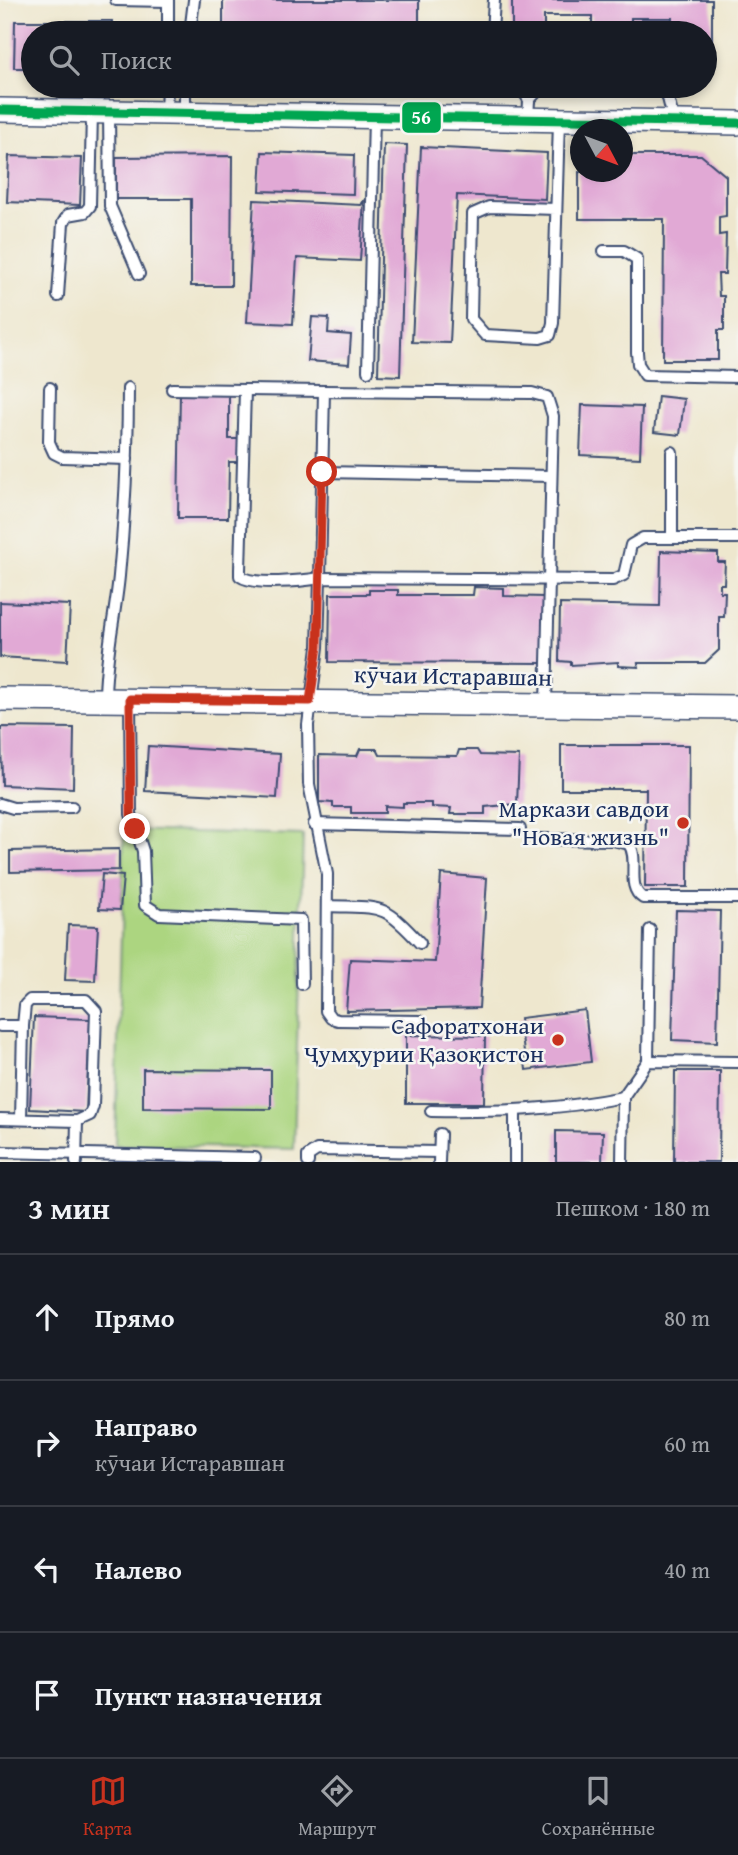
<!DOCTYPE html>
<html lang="ru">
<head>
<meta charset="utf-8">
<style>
	:root { --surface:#171b24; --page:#242831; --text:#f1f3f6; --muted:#9ea1a6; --line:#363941; --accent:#c8321e }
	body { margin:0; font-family:"Gentium Book Plus",serif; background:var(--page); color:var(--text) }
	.compass { position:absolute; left:570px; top:119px; width:63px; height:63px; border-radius:50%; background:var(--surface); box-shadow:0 4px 10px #0003; rotate:131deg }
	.stop { position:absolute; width:21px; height:21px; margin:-16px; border:5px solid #c8321e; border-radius:50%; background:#fff }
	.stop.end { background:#c8321e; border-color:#fff; box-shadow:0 2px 7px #0008 }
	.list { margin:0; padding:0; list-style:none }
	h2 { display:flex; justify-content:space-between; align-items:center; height:91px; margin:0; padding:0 28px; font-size:30px }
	h2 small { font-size:23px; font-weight:400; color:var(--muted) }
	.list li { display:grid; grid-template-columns:46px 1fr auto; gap:21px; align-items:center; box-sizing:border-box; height:126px; padding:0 28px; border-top:2px solid var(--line) }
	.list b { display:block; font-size:26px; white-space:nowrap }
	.list p { margin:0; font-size:23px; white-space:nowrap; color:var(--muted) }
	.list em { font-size:23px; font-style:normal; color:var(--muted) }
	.icon { flex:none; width:38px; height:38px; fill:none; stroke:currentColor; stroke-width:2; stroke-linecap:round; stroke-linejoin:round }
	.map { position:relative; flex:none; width:738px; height:1162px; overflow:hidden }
	.search { position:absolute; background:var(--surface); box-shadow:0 4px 10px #0003; left:21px; right:21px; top:21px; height:77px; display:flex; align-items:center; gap:18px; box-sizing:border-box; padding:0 24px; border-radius:38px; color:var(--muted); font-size:26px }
	.sheet { height:595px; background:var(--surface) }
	nav { display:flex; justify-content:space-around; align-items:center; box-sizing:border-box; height:98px; border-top:2px solid var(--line); background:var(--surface); font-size:19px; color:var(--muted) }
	nav a { display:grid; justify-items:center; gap:4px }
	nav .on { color:var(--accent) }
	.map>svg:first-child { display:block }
	.grass { fill:#acd580; stroke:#64826f; stroke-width:2 }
	.building { fill:#e1a9d5 }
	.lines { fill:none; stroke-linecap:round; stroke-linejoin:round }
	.service-casing { stroke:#3b4b6f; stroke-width:14 }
	.minor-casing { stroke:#3b4b6f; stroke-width:26 }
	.service { stroke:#fff; stroke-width:10 }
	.minor { stroke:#fff; stroke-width:23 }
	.bus-1-casing { stroke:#f6f6f2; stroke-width:14 }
	.bus-1 { stroke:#00a651; stroke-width:9 }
	.route { stroke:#c8321e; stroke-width:9 }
	.poi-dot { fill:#c8321e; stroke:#f6f6f2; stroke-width:2.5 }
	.labels { text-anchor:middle; stroke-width:5; stroke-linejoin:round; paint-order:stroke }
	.street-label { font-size:24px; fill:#1b2f5e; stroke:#f6f6f2 }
	.poi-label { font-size:24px; fill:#1b2f5e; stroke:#f6f6f2; text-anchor:end }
	.line-badge { stroke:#f6f6f2; stroke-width:2.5 }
	.badge-label { font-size:19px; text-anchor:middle; font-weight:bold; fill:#fff }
</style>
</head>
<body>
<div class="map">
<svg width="738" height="1162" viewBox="0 0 738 1162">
	<rect width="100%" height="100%" fill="#f6f6f2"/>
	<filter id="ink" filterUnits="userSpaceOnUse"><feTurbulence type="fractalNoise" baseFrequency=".0143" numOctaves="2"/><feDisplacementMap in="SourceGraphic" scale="14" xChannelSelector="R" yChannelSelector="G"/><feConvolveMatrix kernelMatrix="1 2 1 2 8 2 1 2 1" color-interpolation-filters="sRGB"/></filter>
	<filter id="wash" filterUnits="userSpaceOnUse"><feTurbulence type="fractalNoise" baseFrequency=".00686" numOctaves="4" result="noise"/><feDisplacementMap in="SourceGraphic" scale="28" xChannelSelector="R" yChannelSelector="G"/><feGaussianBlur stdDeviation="1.57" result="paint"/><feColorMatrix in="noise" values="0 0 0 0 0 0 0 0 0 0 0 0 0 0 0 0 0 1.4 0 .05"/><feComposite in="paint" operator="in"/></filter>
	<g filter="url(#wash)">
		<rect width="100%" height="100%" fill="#eee7ce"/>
		<!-- grass -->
		<path class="grass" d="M124,830L303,835L294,1149L115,1145Z"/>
		<g id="blocks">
			<!-- building -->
			<g class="building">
				<path d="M223,0H419V28L329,31L223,29Z"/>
				<path d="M512,0H712V47H705V33H672V18H631V27H592V16H544V33H512Z"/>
				<path d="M15,21H112V33H33V68H14Z"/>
				<path d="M114,24L160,25L159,33H113Z"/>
				<path d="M384,144L407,145L400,376L378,375Z"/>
				<path d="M421,147L547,153L545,199L457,195L450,343L412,342Z"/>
				<path d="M262,152L354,155L353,194L260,191Z"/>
				<path d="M622,155H701L726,176V216L719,217V235L726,234L725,274H718L719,296H724V330H718V360H663L664,219H579V172H622Z"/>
				<path d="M9,156L82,158L80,205L7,202Z"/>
				<path d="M232,156L231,286H191V199H116V157Z"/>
				<path d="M254,200L361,205L364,200L360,261L297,258L293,324L247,322Z"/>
				<path d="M312,317L329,318L328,333L351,335L349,364L308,361Z"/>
				<path d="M180,392H229V439H242V462H229L228,518H178Z"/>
				<path d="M658,396L684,399L680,435L654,432Z"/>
				<path d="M582,405L642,407L640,458L580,455Z"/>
				<path d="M661,551L718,553V562H725L724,584H720V592H725L724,617H719V650L705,663H638L639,667L618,666V662L571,665V662L559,661L560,604L660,606Z"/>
				<path d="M474,587L504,588V596L543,597V663L329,662L330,594H369V590H398V595H473Z"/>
				<path d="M0,602L70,605L67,661L0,657Z"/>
				<path d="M1,727L74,728L73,788L2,785Z"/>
				<path d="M561,745H689L688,887H645L646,789H561Z"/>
				<path d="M148,746L280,754L277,798L145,791Z"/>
				<path d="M360,749H377L380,755L457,756L459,750H477L480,755L519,756L517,804L485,807V814H450L451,808L432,807V803H403V807L385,806V813H351V807H333V803L319,802V755L357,756Z"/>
				<path d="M119,849V870L10,872V851Z"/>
				<path d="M102,874L123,876L120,910L99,909Z"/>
				<path d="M441,874L487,878L479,1008L346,1011L350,959L435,962Z"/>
				<path d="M676,910L720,911L717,1042L672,1040Z"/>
				<path d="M68,925L98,926L95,981L65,980Z"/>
				<path d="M585,1010L591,1062L526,1070L520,1018Z"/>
				<path d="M34,1017L90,1019L86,1112L30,1109Z"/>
				<path d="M406,1035L485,1036L484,1103H406Z"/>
				<path d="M143,1069L271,1070V1109L143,1108Z"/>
				<path d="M675,1071H720L719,1162H674Z"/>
				<path d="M556,1131L603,1132L602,1162H556Z"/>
			</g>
		</g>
	</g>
	<g filter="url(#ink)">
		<use href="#blocks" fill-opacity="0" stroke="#3b4b6f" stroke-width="2"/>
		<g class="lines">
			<!-- service casing -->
			<g class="service-casing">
				<g id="service">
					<path d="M116,0L168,1"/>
					<path d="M168,33V0"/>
					<path d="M190,33L194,0"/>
					<path d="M492,33L494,0"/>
					<path d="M520,86L529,100L528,119"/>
					<path d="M665,86L674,122"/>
					<path d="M529,100L542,86"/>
					<path d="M109,112L110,206L139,274"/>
					<path d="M166,113L167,86"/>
					<path d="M185,113V86"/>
					<path d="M556,209L489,207L473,214L471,319L485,335L540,338L550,335L553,323L559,121"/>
					<path d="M604,251H624L637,259V352L638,364L645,375L738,377"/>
					<path d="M58,296L63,223L68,215L85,212L90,206L92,112"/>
					<path d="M368,371L374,117"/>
					<path d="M50,388L49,442L54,453L62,457L127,459"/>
					<path d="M172,389L324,391"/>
					<path d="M245,390L240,570V576C253,586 303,581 320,578L324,391L532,393L547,397L553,416L546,704"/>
					<path d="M322,472L551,476"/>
					<path d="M672,538V452"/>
					<path d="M105,699C105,657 115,618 119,576C125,513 128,451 128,388"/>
					<path d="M130,699L131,814L143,851L145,905L159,914L301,920L302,984"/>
					<path d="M0,804L13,808L72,807"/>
					<path d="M314,824L520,829"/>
					<path d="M540,839L613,840L629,844C640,859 625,887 643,898H738"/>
					<path d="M328,906C382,908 382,902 420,943"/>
					<path d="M420,1021L338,1020L331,1018L326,1011L327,874L309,784L308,725L318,647L320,578L613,580L624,575L631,545L643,538H738"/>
					<path d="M0,1026H23L25,1005L30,1000H86L96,1011L93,1106L90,1115L77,1121L0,1119"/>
					<path d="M648,1061L650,930"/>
					<path d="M431,1111C496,1112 558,1110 623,1097L648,1061L738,1062"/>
					<path d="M21,1119L23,1026"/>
					<path d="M0,1152L255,1158"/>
					<path d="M76,1162L77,1121"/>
					<path d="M308,1162V1156L317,1150L439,1152"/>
					<path d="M439,1162L440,1134"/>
					<path d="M515,1162V1112"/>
					<path d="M622,1162L623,1097"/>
				</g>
			</g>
			<!-- minor casing -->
			<g class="minor-casing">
				<g id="minor">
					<path d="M0,110L738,123"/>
					<path d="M0,699L738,707"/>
				</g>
			</g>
			<!-- service -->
			<use href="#service" class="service"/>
			<!-- minor -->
			<use href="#minor" class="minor"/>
			<!-- bus-1 casing -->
			<g class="bus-1-casing">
				<path id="bus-1" d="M0,110L738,123"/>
			</g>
			<!-- bus-1 -->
			<use href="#bus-1" class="bus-1"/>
		</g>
	</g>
	<g class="lines" filter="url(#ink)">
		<!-- route -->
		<path class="route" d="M135,829L131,814L130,699L310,701L318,647L322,472"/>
	</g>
	<!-- markers -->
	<g class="poi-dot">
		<circle cx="683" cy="823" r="7"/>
		<circle cx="558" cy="1040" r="7"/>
	</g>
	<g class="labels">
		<!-- street labels -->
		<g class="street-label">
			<text transform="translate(453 676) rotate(1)" y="8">кӯчаи Истаравшан</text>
		</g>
		<!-- poi labels -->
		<g class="poi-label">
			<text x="669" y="817">Маркази савдои<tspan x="669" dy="28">"Новая жизнь"</tspan></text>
			<text x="544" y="1034">Сафоратхонаи<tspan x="544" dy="28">Ҷумҳурии Қазоқистон</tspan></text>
		</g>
	</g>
	<rect class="line-badge" x="401" y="101" width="41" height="33" rx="7" fill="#00a651"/>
	<g class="badge-label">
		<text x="421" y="124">56</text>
	</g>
</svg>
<svg class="compass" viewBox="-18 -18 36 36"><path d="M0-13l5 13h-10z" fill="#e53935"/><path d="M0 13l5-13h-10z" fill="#9ea1a6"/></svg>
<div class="stop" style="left:322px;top:472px"></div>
<div class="stop end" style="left:135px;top:829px"></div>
<div class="search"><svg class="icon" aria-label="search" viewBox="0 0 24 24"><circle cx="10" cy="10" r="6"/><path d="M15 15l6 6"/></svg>Поиск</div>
</div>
<section class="sheet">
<h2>3 мин<small>Пешком · 180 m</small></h2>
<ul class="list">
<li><svg class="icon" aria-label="ahead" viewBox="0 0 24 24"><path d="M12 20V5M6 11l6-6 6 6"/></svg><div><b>Прямо</b></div><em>80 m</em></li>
<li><svg class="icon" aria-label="right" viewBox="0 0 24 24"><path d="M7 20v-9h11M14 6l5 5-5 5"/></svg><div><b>Направо</b><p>кӯчаи Истаравшан</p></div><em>60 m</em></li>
<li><svg class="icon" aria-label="left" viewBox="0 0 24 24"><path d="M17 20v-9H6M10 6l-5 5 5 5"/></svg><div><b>Налево</b></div><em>40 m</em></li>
<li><svg class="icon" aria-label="arrive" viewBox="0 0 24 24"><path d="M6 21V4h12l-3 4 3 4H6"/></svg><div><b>Пункт назначения</b></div></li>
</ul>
</section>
<nav>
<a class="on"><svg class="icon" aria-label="map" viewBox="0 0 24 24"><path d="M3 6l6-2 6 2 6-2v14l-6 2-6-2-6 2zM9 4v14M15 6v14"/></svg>Карта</a>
<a><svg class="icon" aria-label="directions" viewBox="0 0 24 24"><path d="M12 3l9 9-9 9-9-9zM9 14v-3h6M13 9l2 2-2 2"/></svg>Маршрут</a>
<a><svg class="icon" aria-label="saved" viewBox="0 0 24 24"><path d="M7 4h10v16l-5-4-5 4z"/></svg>Сохранённые</a>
</nav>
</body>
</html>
